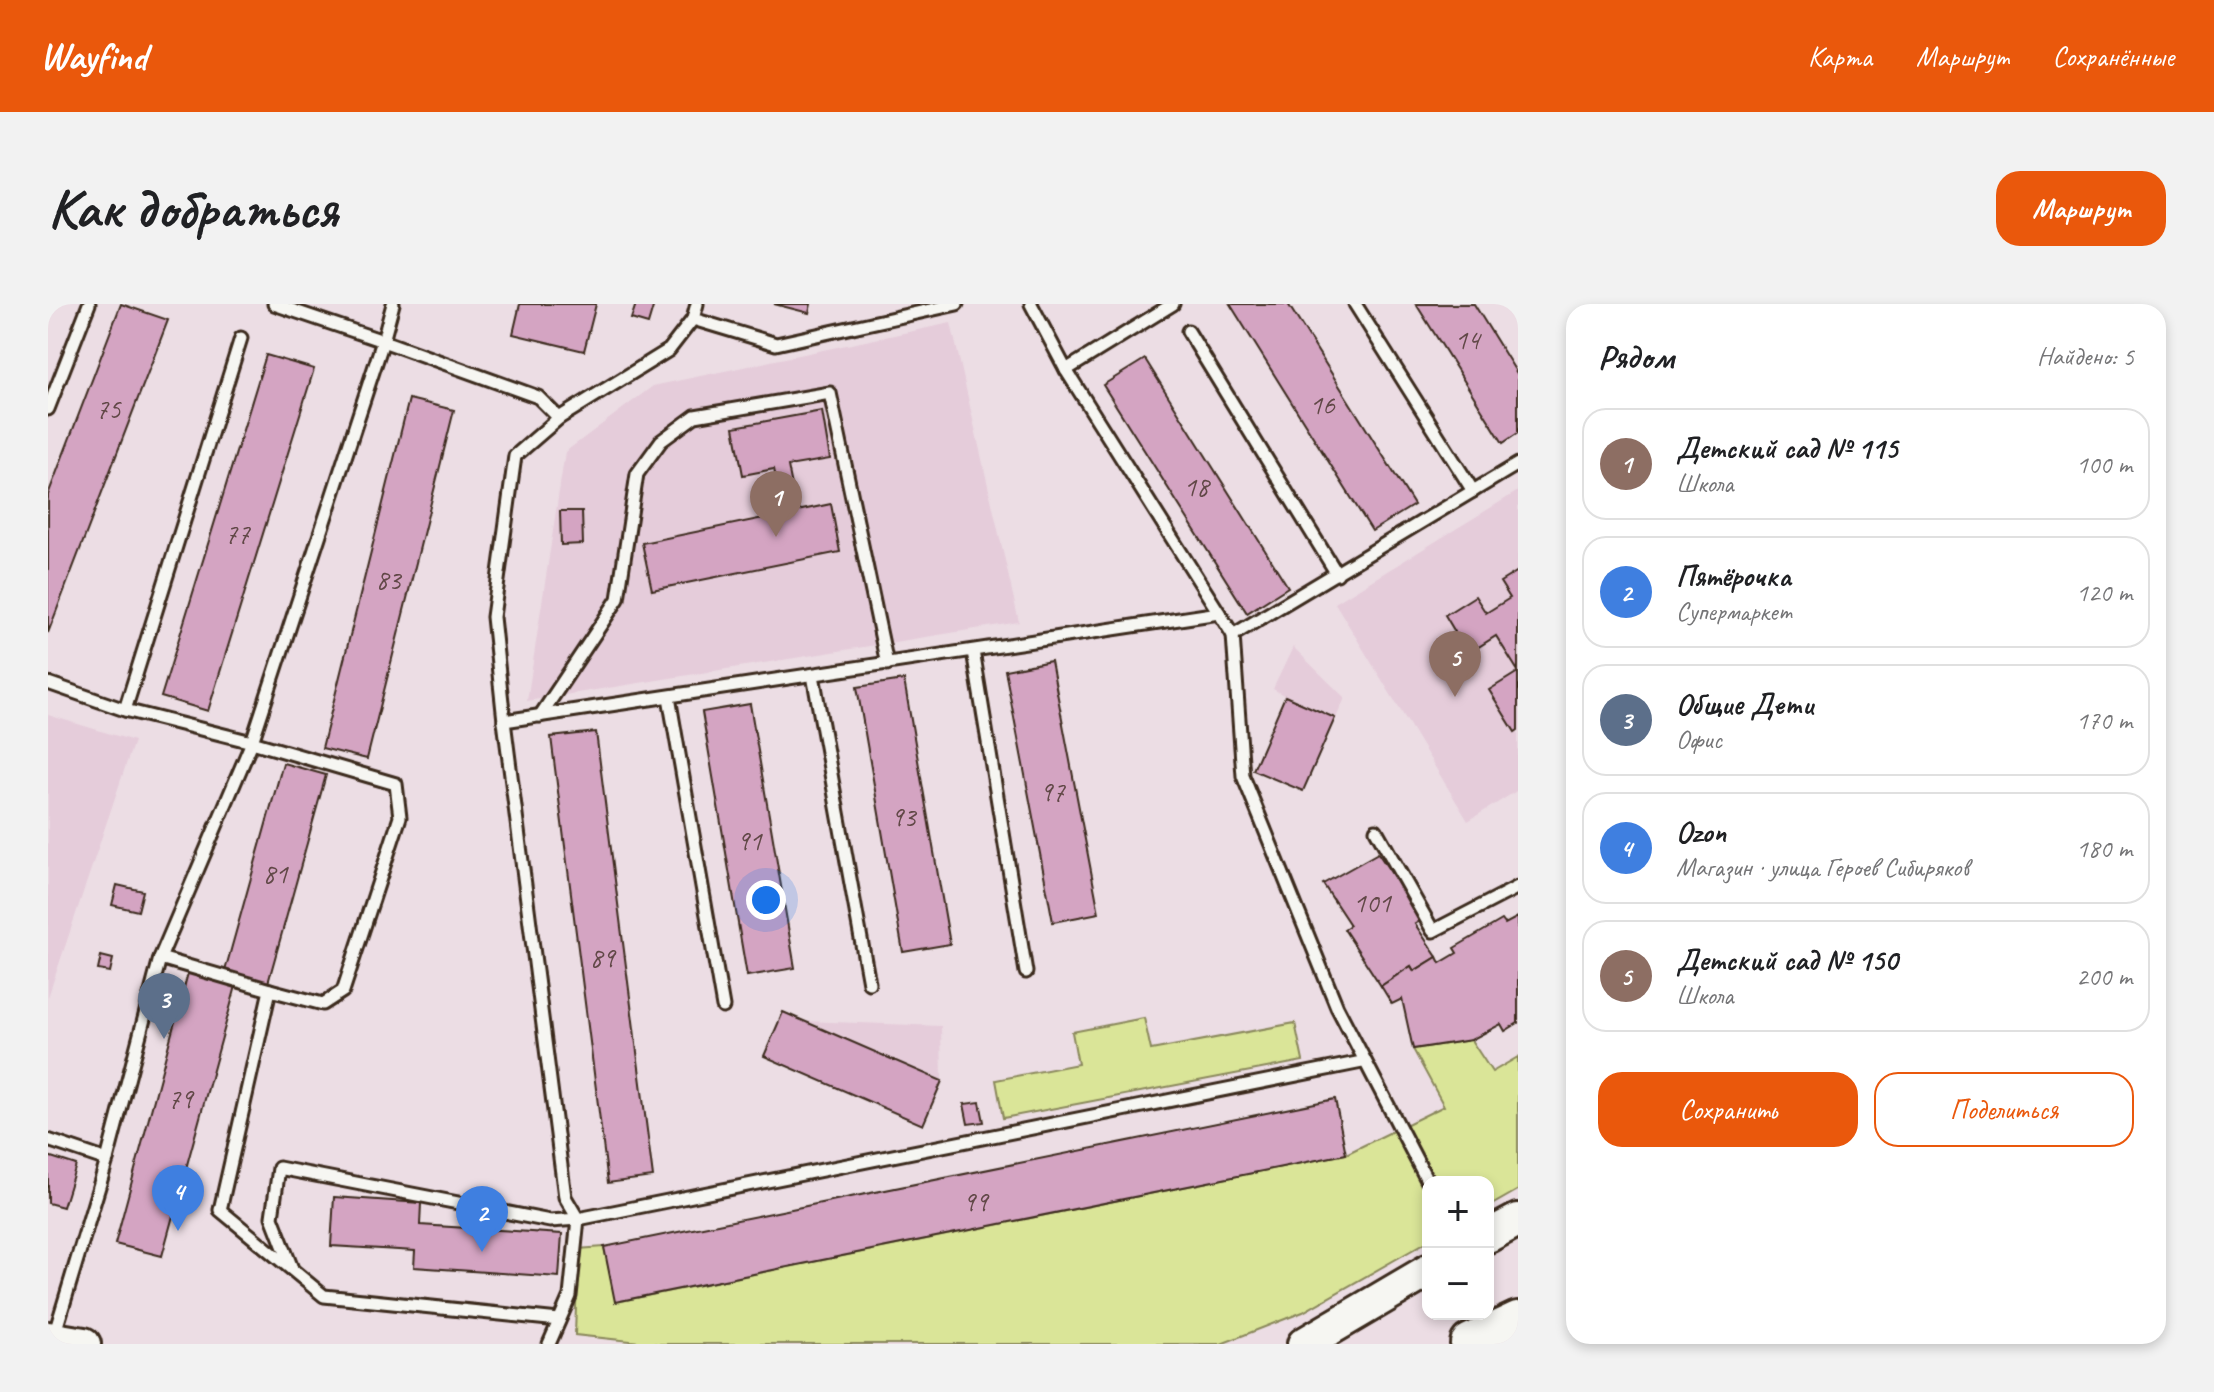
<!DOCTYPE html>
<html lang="ru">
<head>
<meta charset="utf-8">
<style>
	:root { --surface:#fff; --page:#f2f2f2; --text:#202124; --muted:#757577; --line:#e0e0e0; --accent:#ea580c }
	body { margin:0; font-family:Caveat,sans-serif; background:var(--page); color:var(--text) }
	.controls { position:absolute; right:24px; bottom:24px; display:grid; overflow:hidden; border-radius:16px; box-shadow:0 4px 12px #0003 }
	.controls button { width:72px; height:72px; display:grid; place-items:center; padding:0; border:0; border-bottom:2px solid var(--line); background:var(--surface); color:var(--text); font:40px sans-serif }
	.you { position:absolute; left:718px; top:596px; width:28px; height:28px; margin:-20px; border:6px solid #fff; border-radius:50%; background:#1a73e8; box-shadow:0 0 0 12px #1a73e833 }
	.badge { display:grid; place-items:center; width:52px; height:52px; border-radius:50%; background:var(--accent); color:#fff; font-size:26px; font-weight:700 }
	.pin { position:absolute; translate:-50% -66px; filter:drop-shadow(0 2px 4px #0008) }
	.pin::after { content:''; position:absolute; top:42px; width:28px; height:24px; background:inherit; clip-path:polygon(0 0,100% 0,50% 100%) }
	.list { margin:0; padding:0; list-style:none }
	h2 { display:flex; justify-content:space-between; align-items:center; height:104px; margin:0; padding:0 32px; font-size:34px }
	h2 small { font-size:26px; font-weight:400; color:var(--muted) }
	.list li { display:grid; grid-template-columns:52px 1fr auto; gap:24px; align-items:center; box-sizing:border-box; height:112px; margin:0 16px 16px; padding:0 16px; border:2px solid var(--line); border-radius:24px }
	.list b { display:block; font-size:30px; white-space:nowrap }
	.list p { margin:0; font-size:26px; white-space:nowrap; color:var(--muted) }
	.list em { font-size:26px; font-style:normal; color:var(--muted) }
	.actions { display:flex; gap:16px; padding:24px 32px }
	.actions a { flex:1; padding:18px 0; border:2px solid var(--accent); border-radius:24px; text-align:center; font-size:28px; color:var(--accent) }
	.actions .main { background:var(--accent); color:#fff }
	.map { position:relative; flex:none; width:1470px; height:1040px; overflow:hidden; border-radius:24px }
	header { display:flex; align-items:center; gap:48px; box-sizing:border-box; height:112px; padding:0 40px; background:var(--accent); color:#fff }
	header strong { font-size:38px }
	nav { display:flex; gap:44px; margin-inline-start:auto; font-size:28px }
	.intro { display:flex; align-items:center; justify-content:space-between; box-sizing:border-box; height:192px; padding:0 48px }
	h1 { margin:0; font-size:56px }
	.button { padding:20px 36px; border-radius:24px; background:var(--accent); color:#fff; font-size:28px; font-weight:700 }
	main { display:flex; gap:48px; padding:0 48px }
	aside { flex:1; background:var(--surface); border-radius:24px; box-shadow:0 4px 12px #0003 }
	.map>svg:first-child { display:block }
	.built { fill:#e5ccda }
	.green { fill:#dae598; stroke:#8a885b; stroke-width:2 }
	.building { fill:#d4a4c2; stroke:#3b2a1e; stroke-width:2 }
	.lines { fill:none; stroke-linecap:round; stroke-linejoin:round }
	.lane-casing { stroke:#3b2a1e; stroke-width:17 }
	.secondary-casing { stroke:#3b2a1e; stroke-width:38 }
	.highway-casing { stroke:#3b2a1e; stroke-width:46 }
	.lane { stroke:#f6f6f2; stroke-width:11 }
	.secondary { stroke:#f6f6f2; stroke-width:32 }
	.highway { stroke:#f6f6f2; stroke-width:40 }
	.labels { text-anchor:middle; stroke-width:6; stroke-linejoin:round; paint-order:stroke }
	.number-label { font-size:28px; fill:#614847 }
</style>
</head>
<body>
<header>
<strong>Wayfind</strong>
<nav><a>Карта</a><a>Маршрут</a><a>Сохранённые</a></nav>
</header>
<div class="intro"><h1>Как добраться</h1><a class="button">Маршрут</a></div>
<main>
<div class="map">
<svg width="1470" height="1040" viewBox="0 0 1470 1040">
	<rect width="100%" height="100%" fill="#ecdde4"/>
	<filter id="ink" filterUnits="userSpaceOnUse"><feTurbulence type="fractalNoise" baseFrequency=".0125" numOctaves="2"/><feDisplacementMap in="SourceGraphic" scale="16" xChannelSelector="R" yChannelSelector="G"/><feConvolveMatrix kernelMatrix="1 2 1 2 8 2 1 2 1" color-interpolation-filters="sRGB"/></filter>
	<g filter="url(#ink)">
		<!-- built -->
		<g class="built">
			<path d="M903,19L971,318L479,397L517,148L605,82Z"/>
			<path d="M1470,187V486L1420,517L1287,299Z"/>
			<path d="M1245,343L1297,394L1255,487L1205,466L1237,392L1225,385Z"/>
			<path d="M0,411L86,437L0,693Z"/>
			<path d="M735,708L756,717L893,722L894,777L875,821L716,752Z"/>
		</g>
		<!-- green -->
		<g class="green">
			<path d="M1096,714L1103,746L1247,719L1255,757L955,814L948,776L1030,760L1024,728Z"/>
			<path d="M1423,736L1444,768L1470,753V886L1440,903V878H1380V937L1255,1008L1173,1040H610L527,1031L530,945L556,943L568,998L1298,850L1396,802L1365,745Z"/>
		</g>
		<!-- building -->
		<g class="building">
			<path d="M73,0L120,16L0,329V191Z"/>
			<path d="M472,0H548L536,47L465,30Z"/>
			<path d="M588,0H606L600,20L583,15Z"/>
			<path d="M726,0H763L761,9Z"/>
			<path d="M1182,0H1240L1366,201L1324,227Z"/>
			<path d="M1368,0H1426L1470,71V129L1455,139Z"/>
			<path d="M218,51L266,65L160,407L113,393Z"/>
			<path d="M1097,55L1240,283L1199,309L1055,81Z"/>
			<path d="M361,95L406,106L319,455L274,444Z"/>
			<path d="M774,107L782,155L740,162L749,207L783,200L792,248L604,286L594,239L735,210L726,165L695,171L686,123Z"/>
			<path d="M512,207H534L535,240L513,241Z"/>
			<path d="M1470,267V367L1448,332L1410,356L1397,334L1407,328L1397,311L1427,292L1438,309L1462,294L1452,278Z"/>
			<path d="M1003,357L1051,609L1005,618L957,366Z"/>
			<path d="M1470,368V426L1467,428L1441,386Z"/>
			<path d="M856,376L902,640L855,648L809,383Z"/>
			<path d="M1237,392L1287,414L1255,487L1205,466Z"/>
			<path d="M702,400L747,664L699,672L654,408Z"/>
			<path d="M548,428L605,873L560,879L503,433Z"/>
			<path d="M235,459L278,471L220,679L177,667Z"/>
			<path d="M1330,549L1374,616L1367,620L1389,653L1366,667L1363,662L1333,682L1296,625L1302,621L1275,580Z"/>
			<path d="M69,581L95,587L90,607L64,601Z"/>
			<path d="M1470,613V719L1457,727L1453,720L1423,736L1365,745L1354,695L1344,700L1333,682L1363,662L1366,667L1389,653L1392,659L1409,649L1406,644L1454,616L1457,620Z"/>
			<path d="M53,652L65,655L62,668L50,666Z"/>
			<path d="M140,669L188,682L114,952L67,940Z"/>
			<path d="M735,708L894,777L875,821L716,752Z"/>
			<path d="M1287,795L1298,850L567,998L556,943Z"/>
			<path d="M932,798L936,818L920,820L916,800Z"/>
			<path d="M0,852L28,861L15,903L0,899Z"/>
			<path d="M286,893L373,899L372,921L514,930L511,973L366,963L367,947L283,942Z"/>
		</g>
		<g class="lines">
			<!-- lane casing -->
			<g class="lane-casing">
				<g id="lane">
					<path d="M226,0L335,37L345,0"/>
					<path d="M649,0L645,15L728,40L909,0"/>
					<path d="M983,0L1018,66L1185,331L1470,160"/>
					<path d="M1307,0L1425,187"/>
					<path d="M645,15L621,46L511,114L467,152L445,313L456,417L1171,309"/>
					<path d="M1140,27L1289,270"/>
					<path d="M1018,66L1125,0"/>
					<path d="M0,105L41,0"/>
					<path d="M1185,331L1195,472L1289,703L1380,878"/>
					<path d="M925,347L978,668"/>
					<path d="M765,371L821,679"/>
					<path d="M0,379L77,406L193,34"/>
					<path d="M621,393L675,703"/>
					<path d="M77,406L204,438L335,37L490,93L511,114"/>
					<path d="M492,412L570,295L589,170L613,137L647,112L782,89L839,360"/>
					<path d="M1328,526L1385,627L1470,583"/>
					<path d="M112,654L204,438L348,480L352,513L295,687L275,700L222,686"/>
					<path d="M0,836L59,856"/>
					<path d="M243,962L224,913L231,864L502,917L530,915L517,893L456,417"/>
					<path d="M6,1032L59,856L112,654L222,686L172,906L276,992L511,1016"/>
					<path d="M501,1040L522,992L530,915L1314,758"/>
				</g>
			</g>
			<!-- secondary casing -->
			<g class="secondary-casing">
				<g id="secondary">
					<path d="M1440,932L1470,916"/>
					<path d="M0,1034L36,1040"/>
					<path d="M1256,1040L1380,967"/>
				</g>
			</g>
			<!-- highway casing -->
			<g class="highway-casing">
				<path id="highway" d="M1423,1040L1470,1018"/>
			</g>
			<!-- lane -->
			<use href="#lane" class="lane"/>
			<!-- secondary -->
			<use href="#secondary" class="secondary"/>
			<!-- highway -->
			<use href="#highway" class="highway"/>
		</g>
	</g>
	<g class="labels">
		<!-- number labels -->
		<g class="number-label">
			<text x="1419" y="45">14</text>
			<text x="1274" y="110">16</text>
			<text x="60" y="114">75</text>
			<text x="1148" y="192">18</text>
			<text x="189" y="239">77</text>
			<text x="340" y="285">83</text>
			<text x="1004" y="497">97</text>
			<text x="855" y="522">93</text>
			<text x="701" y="546">91</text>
			<text x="227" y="579">81</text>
			<text x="1324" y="608">101</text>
			<text x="554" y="663">89</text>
			<text x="132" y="804">79</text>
			<text x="927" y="907">99</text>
		</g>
	</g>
</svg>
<div class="controls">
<button>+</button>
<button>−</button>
</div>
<div class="you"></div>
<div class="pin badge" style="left:728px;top:233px;background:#8d6e63">1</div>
<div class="pin badge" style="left:434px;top:948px;background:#3f7fe0">2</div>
<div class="pin badge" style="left:116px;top:735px;background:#5c6f8a">3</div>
<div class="pin badge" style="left:130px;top:927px;background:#3f7fe0">4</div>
<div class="pin badge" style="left:1407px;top:393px;background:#8d6e63">5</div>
</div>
<aside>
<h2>Рядом<small>Найдено: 5</small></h2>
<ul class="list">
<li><span class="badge" style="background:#8d6e63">1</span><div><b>Детский сад № 115</b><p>Школа</p></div><em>100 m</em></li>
<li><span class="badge" style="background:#3f7fe0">2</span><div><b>Пятёрочка</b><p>Супермаркет</p></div><em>120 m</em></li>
<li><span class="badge" style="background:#5c6f8a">3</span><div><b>Общие Дети</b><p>Офис</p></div><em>170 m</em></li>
<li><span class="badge" style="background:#3f7fe0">4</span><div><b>Ozon</b><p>Магазин · улица Героев Сибиряков</p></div><em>180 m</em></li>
<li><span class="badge" style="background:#8d6e63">5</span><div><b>Детский сад № 150</b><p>Школа</p></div><em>200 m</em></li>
</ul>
<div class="actions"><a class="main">Сохранить</a><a>Поделиться</a></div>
</aside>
</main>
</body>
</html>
